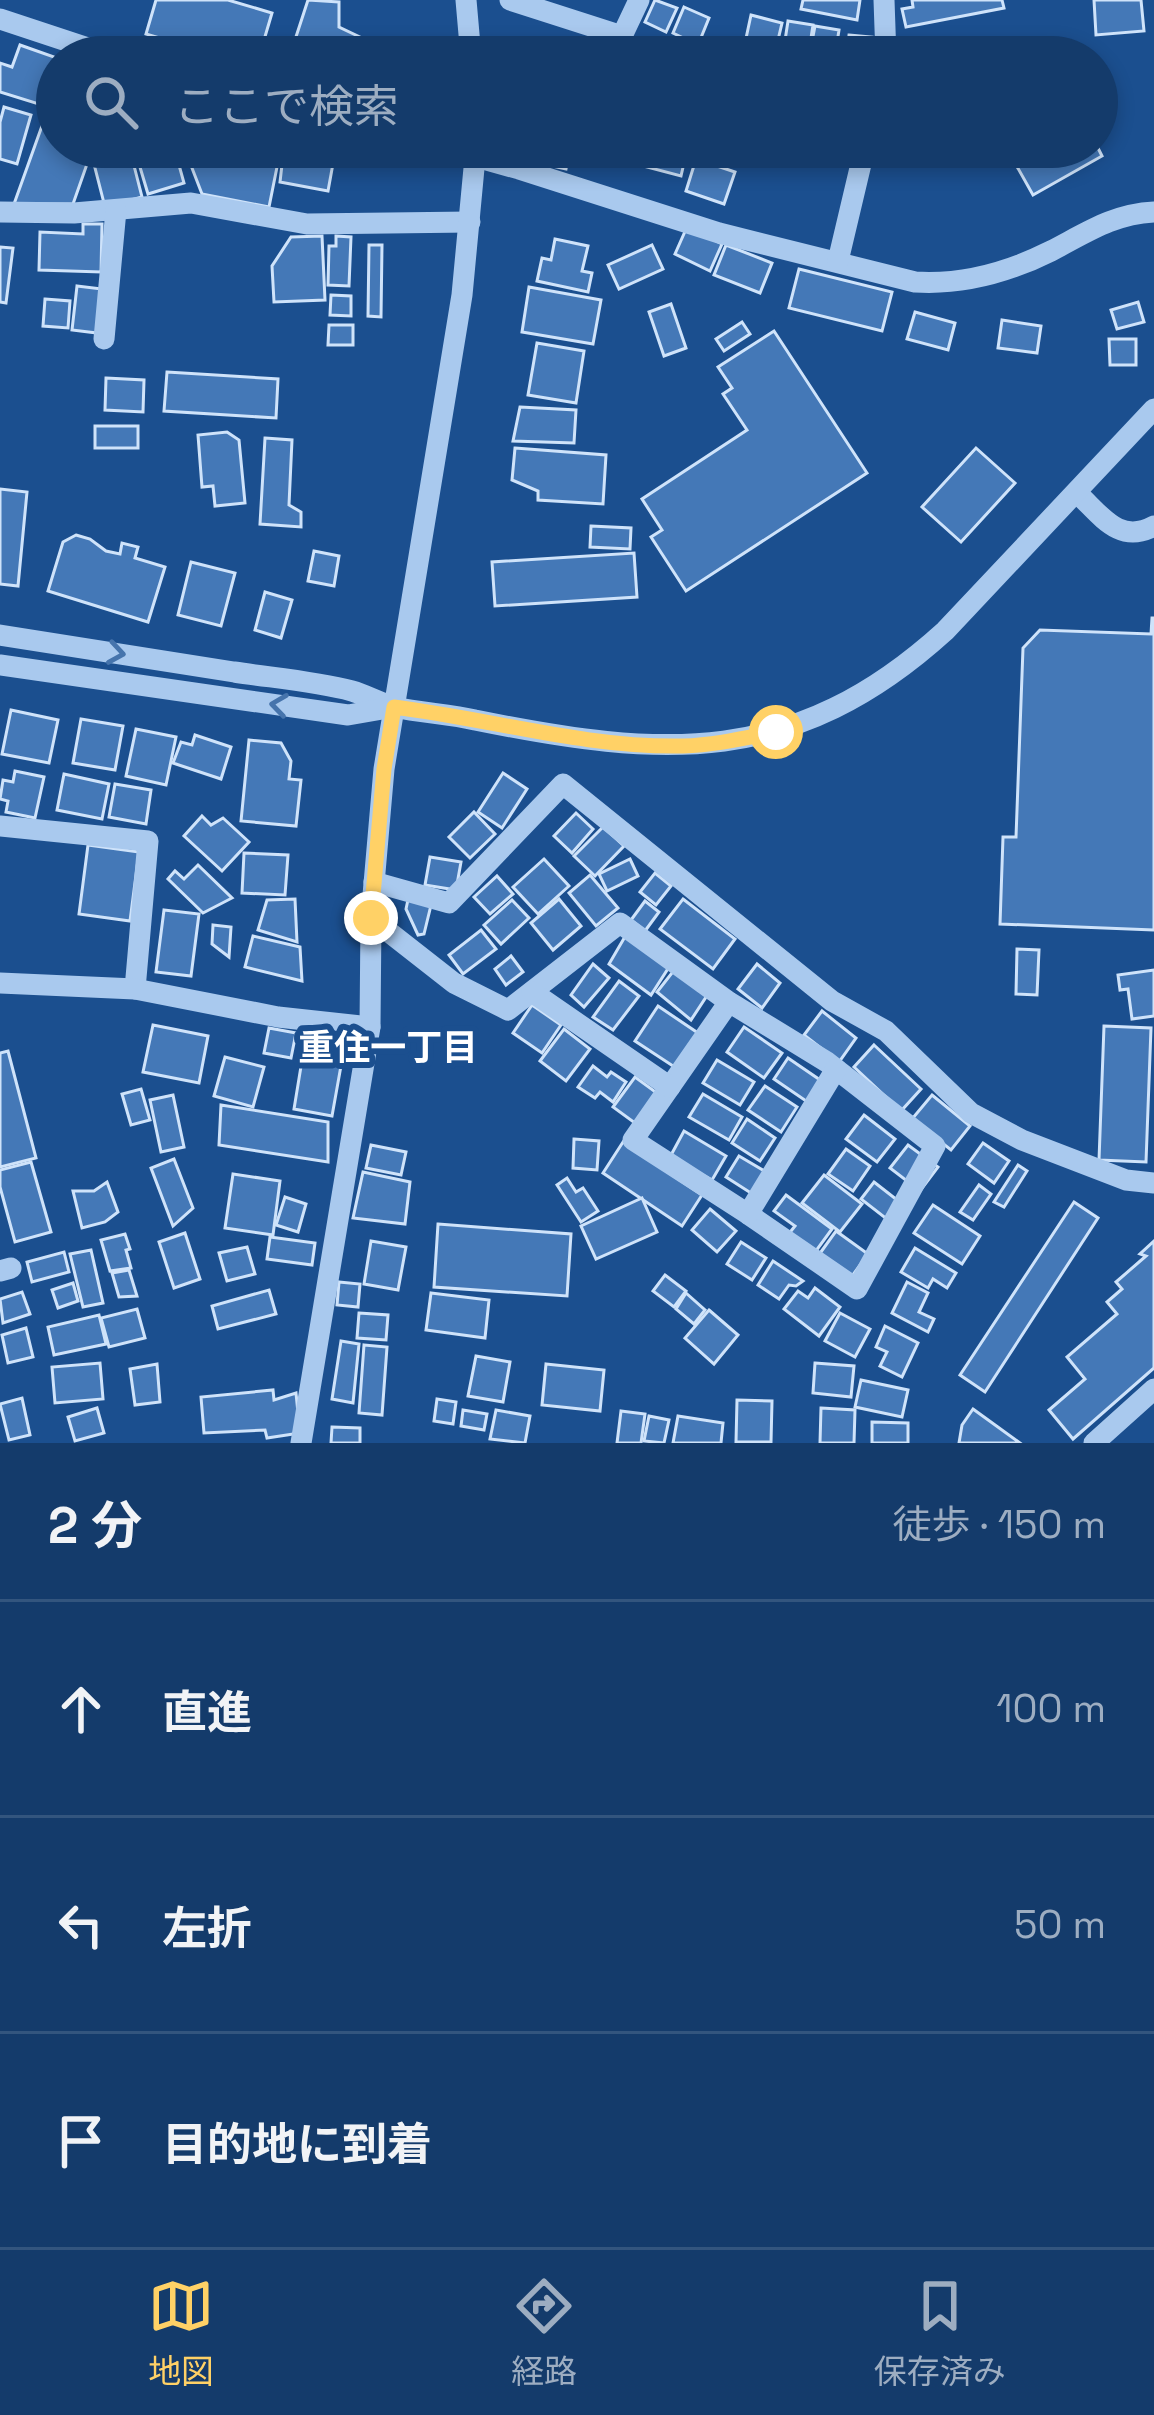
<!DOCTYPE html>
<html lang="ja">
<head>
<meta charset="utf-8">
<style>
	:root { --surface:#143b6b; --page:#214673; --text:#f1f3f6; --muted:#9dadc1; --line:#33557e; --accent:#ffd166 }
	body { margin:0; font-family:"Space Grotesk","Noto Sans JP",sans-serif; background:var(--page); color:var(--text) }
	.stop { position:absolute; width:36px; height:36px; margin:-27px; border:9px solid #ffd166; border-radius:50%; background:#fff }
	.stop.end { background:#ffd166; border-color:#fff; box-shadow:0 3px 12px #0008 }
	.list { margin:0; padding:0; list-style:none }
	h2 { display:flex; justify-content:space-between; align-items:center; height:156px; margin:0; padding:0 48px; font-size:51px }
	h2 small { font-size:39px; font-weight:400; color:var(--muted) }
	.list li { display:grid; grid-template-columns:78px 1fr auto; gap:36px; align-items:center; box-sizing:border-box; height:216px; padding:0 48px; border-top:3px solid var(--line) }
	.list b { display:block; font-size:45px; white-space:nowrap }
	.list em { font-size:39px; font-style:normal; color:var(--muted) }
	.icon { flex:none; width:66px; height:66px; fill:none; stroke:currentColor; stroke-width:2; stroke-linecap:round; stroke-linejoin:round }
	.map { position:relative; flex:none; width:1154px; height:1443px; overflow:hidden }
	.search { position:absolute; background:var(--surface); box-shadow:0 6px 18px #0003; left:36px; right:36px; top:36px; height:132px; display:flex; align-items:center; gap:30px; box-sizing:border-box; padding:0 42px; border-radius:66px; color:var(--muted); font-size:45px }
	.sheet { height:804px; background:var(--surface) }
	nav { display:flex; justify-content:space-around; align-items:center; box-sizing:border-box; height:168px; border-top:3px solid var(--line); background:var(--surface); font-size:33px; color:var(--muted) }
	nav a { display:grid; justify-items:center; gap:6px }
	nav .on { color:var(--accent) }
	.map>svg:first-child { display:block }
	.building { fill:#4478b7; stroke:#cfe3fa; stroke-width:3 }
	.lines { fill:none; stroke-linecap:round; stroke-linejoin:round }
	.minor { stroke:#a9c9ee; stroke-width:21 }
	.oneway { stroke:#4674ac }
	.route { stroke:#ffd166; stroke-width:15 }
	.labels { text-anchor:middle; stroke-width:12; stroke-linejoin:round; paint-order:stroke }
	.neighbourhood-label { font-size:36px; font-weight:bold; fill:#fff; stroke:#1b4f8f }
</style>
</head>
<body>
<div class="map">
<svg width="1154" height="1443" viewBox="0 0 1154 1443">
	<rect width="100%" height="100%" fill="#1b4f8f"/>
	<!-- building -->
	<g class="building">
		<path d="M156,0H228L272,13L259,57H223L146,34Z"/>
		<path d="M308,0L339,2V27L402,57H319L292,49Z"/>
		<path d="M655,0L677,8L666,32L645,22Z"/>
		<path d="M803,0H860L857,20L801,9Z"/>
		<path d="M912,0H1002L1004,8L906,27L902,9L913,7Z"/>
		<path d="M1094,0H1141L1144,31L1096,35Z"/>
		<path d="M684,7L709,18L698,45L673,33Z"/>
		<path d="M751,15L782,23L774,57H742Z"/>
		<path d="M788,21L813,25L809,51L784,47Z"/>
		<path d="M815,26L839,30L835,56L810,52Z"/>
		<path d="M849,35L872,37L870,57H847Z"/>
		<path d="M20,45L57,58V71L45,106L0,92V63L12,67Z"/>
		<path d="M52,98L57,100V147H93L73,204H14Z"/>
		<path d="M4,107L31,115L17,164L0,159V122Z"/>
		<path d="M1097,146L1102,156L1033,195L1006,147Z"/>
		<path d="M134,147H174L184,183L148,194Z"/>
		<path d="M254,147H281L269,207L202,194L187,155L214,153L251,160Z"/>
		<path d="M284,147H336L328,191L280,182Z"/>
		<path d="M546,147H570L566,169L543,164Z"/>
		<path d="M648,147H675L687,150L681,176L643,166Z"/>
		<path d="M131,154L142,197L105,207L94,164Z"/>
		<path d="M696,159L735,172L724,204L686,191Z"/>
		<path d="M83,224H102L101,272L39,270L40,232L83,234Z"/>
		<path d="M687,227L722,244L710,271L675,254Z"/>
		<path d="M322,236L325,300L274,302L272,266L291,237Z"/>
		<path d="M336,236L351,237L349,286L328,285L329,246H336Z"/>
		<path d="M555,239L588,246L582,271L592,273L588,292L537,281L542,258L551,260Z"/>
		<path d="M369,245H382L381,317L368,316Z"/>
		<path d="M652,245L663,269L619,289L608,265Z"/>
		<path d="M726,245L772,263L760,293L714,275Z"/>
		<path d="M0,247L13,248L6,303L0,302Z"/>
		<path d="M799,269L892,292L882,331L789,308Z"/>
		<path d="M77,286L102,289L97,333L72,330Z"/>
		<path d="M529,287L601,300L593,344L522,332Z"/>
		<path d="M331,295L351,296V316L330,315Z"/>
		<path d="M45,299L70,301L68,328L43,326Z"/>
		<path d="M1138,302L1144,322L1117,329L1111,310Z"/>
		<path d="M671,304L686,348L664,356L649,312Z"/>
		<path d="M915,312L955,323L948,350L907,339Z"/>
		<path d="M1002,320L1041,326L1037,353L998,348Z"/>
		<path d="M742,322L750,334L724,351L716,339Z"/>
		<path d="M329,325H353V345H328Z"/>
		<path d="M774,331L867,473L686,591L651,537L662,530L642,499L747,430L723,394L732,388L718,367Z"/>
		<path d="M1109,339H1136V365H1110Z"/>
		<path d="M537,343L584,351L576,403L528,395Z"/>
		<path d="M167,372L278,379L276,418L164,411Z"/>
		<path d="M106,378L144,380L143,412L105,410Z"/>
		<path d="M520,407L576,410L574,443L513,441Z"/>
		<rect x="95" y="426" width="43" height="22"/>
		<path d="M227,432L239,440L245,503L215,506L213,486L202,487L198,435Z"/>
		<path d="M265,438L292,440L289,505L301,512V527L260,524Z"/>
		<path d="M515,448L606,455L603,504L538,500V491L512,480Z"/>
		<path d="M976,448L1015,483L961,542L922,507Z"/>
		<path d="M0,489L27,492L18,586L0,584Z"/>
		<path d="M591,526L631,528L630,549L590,547Z"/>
		<path d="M76,535L90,539L106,551L120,554L122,543L138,547L135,558L165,567L148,622L48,591L63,542Z"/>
		<path d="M314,551L339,556L334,586L308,581Z"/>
		<path d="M634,553L637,597L495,606L492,562Z"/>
		<path d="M191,562L235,573L221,626L178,615Z"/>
		<path d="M265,592L292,600L281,638L255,630Z"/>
		<path d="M1152,618H1154V930L1000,924L1003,837H1016L1023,648L1040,630L1151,634Z"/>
		<path d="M11,710L58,720L49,763L2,754Z"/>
		<path d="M81,719L123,726L115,770L73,763Z"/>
		<path d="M136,729L176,737L166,785L126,776Z"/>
		<path d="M195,735L231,747L221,779L173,763L181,742L192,745Z"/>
		<path d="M249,740L281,743L291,761L289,779L301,780L296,826L241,821Z"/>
		<path d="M15,771L44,777L35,818L6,812L8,801L0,799L3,780L13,782Z"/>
		<path d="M503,773L527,789L502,828L478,812Z"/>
		<path d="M64,774L109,784L102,819L57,810Z"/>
		<path d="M115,784L151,790L146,824L109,817Z"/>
		<path d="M474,812L495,834L470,858L449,837Z"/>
		<path d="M576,813L593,829L572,853L554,836Z"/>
		<path d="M202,816L211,825L223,818L249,842L222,871L184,836Z"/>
		<path d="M603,827L624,846L595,876L574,856Z"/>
		<path d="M88,845L139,852L130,921L79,914Z"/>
		<path d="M244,853L288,855L285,895L242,893Z"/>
		<path d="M430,857L461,862L456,890L425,885Z"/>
		<path d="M544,859L569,886L538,914L513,887Z"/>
		<path d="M630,859L638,876L607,891L599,874Z"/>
		<path d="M198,865L232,898L203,913L168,879L175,871L184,879Z"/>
		<path d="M655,873L671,886L656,905L640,892Z"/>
		<path d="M590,875L618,908L596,926L569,893Z"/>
		<path d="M497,876L513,894L490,914L474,897Z"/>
		<path d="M409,895L432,901L424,934L418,935L406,909Z"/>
		<path d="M295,899L297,942L258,930L267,900Z"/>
		<path d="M559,899L581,926L553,950L531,923Z"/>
		<path d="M683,899L735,939L713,969L660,929Z"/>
		<path d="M512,900L529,918L501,944L484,925Z"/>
		<path d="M645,901L659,912L645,931L631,920Z"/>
		<path d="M164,910L199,914L191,976L156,972Z"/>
		<path d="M213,925L231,927L229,957L212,944Z"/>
		<path d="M481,930L496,949L463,974L449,955Z"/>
		<path d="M626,935L669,967L651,995L609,964Z"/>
		<path d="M253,936L300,947L302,981L245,967Z"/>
		<path d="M1017,949L1039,950L1037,995L1016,994Z"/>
		<path d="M511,956L523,972L506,985L495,969Z"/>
		<path d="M593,964L609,978L584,1007L571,995Z"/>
		<path d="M757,964L780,983L762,1008L738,989Z"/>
		<path d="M675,969L708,994L691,1020L657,992Z"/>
		<path d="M1154,970V1016L1132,1019L1128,989L1120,990L1118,975Z"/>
		<path d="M619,981L639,996L613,1030L593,1017Z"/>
		<path d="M532,1005L561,1025L542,1053L513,1033Z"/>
		<path d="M658,1006L698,1033L676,1068L635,1041Z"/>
		<path d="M822,1011L856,1038L839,1062L804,1035Z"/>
		<path d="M153,1025L208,1036L199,1083L143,1072Z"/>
		<path d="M1104,1026L1151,1028L1146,1162L1099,1160Z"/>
		<path d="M744,1027L782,1053L764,1078L727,1052Z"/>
		<path d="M269,1028L296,1033L291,1058L264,1053Z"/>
		<path d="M564,1029L590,1049L566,1081L540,1061Z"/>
		<path d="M305,1042L344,1049L332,1116L294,1109Z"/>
		<path d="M874,1045L921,1089L901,1111L854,1067Z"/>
		<path d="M8,1051L36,1158L0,1167V1053Z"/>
		<path d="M225,1057L264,1067L253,1107L214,1096Z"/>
		<path d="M788,1058L823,1082L809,1103L774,1079Z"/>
		<path d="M717,1060L754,1082L740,1105L703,1083Z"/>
		<path d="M593,1066L607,1077L611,1072L626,1082L613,1102L600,1092L595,1098L578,1087Z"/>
		<path d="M635,1077L661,1096L639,1126L613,1107Z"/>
		<path d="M765,1086L797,1107L781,1132L748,1110Z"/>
		<path d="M141,1089L150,1120L131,1125L122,1094Z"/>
		<path d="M703,1094L742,1117L729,1140L689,1117Z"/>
		<path d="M173,1095L184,1147L161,1152L150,1100Z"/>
		<path d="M932,1095L970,1126L951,1150L912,1119Z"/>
		<path d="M221,1105L328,1122V1162L219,1145Z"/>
		<path d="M864,1115L895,1139L877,1162L846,1139Z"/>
		<path d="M747,1119L775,1138L760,1161L732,1143Z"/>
		<path d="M684,1131L726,1156L712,1180L670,1157Z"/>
		<path d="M574,1139L599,1141L597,1170L573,1168Z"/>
		<path d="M623,1142L702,1195L682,1226L603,1173Z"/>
		<path d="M983,1143L1009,1161L994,1183L968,1164Z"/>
		<path d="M371,1145L406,1152L401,1175L366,1168Z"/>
		<path d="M908,1145L938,1167L920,1191L890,1168Z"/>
		<path d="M846,1149L870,1166L853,1191L828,1174Z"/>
		<path d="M739,1156L768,1173L754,1195L726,1177Z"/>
		<path d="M174,1159L193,1208L173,1226L151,1168Z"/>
		<path d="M31,1162L51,1232L15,1242L0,1187V1170Z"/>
		<path d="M1018,1165L1027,1171L1004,1207L994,1202Z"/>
		<path d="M363,1172L410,1182L405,1224L353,1218Z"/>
		<path d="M233,1174L280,1181L273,1235L225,1228Z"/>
		<path d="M824,1175L862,1204L840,1232L802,1203Z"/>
		<path d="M567,1178L576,1192L583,1188L598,1211L581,1222L557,1185Z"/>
		<path d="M107,1182L118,1212L105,1222L82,1228L73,1191H94Z"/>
		<path d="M874,1182L901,1203L888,1220L861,1199Z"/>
		<path d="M979,1185L991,1194L973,1220L960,1212Z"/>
		<path d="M786,1195L832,1229L813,1255L787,1236L795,1226L774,1211Z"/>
		<path d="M285,1197L306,1204L298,1232L276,1225Z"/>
		<path d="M642,1198L657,1232L596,1259L581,1226Z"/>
		<path d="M1074,1202L1098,1218L985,1392L960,1375Z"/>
		<path d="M933,1205L980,1236L962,1264L914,1233Z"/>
		<path d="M710,1209L736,1231L717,1252L692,1230Z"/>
		<path d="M438,1224L571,1234L567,1296L434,1287Z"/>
		<path d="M836,1231L868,1254L850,1279L818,1256Z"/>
		<path d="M185,1233L200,1279L174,1288L159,1242Z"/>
		<path d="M125,1234L130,1249L126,1250L131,1268L110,1271L101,1240Z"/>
		<path d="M270,1237L315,1243L312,1265L267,1259Z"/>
		<path d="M371,1241L406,1247L398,1290L364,1284Z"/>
		<path d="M1154,1241V1368L1073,1439L1049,1410L1085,1379L1067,1357L1117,1314L1107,1302L1122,1289L1116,1282L1146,1256L1140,1254Z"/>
		<path d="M741,1242L766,1258L752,1280L727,1264Z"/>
		<path d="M247,1247L255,1274L227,1281L219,1253Z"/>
		<path d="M915,1248L956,1273L947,1288L933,1279L928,1288L901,1272Z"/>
		<path d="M91,1250L103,1303L83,1307L70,1254Z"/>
		<path d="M64,1252L69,1272L32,1282L27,1262Z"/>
		<path d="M773,1261L803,1281L796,1286L789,1285L779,1299L758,1285Z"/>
		<path d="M129,1270L137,1296L119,1297L112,1273Z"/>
		<path d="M665,1275L686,1291L674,1307L653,1291Z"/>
		<path d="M339,1282L360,1284L358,1307L337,1305Z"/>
		<path d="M907,1282L928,1293L919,1312L934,1319L928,1332L892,1313Z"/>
		<path d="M73,1283L78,1301L58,1308L52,1290Z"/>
		<path d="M815,1288L840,1307L819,1336L784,1309L798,1291L808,1298Z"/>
		<path d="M269,1290L276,1314L218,1329L212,1306Z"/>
		<path d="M22,1292L30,1314L3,1323L0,1299Z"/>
		<path d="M431,1293L489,1300L485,1338L426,1330Z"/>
		<path d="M686,1293L705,1310L694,1324L676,1309Z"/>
		<path d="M137,1309L145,1338L109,1347L101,1318Z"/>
		<path d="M709,1310L738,1335L714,1364L685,1338Z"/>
		<path d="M359,1313L388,1315L386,1340L357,1338Z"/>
		<path d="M840,1313L870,1329L855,1357L825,1341Z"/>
		<path d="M99,1315L106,1344L54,1355L48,1327Z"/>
		<path d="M885,1326L918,1343L902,1377L880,1366L887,1352L876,1347Z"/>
		<path d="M26,1328L33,1357L8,1363L2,1335Z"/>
		<path d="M341,1341L359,1344L353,1403L332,1399Z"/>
		<path d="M364,1345L387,1347L382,1415L359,1413Z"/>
		<path d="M476,1356L510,1362L503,1402L468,1396Z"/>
		<path d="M100,1363L103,1399L55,1403L52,1367Z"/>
		<path d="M815,1363L854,1366L851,1397L813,1393Z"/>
		<path d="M157,1364L160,1402L135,1405L130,1369Z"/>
		<path d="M546,1364L604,1370L600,1411L542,1405Z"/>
		<path d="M861,1380L908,1390L902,1417L855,1407Z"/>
		<path d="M273,1390L274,1400L296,1393L300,1433L267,1438L265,1430L204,1433L201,1397Z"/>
		<path d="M22,1398L30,1435L9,1440L0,1404Z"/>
		<path d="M437,1399L456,1402L453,1424L434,1421Z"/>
		<path d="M737,1400L772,1401L771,1442H736Z"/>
		<path d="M97,1408L104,1433L75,1441L68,1417Z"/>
		<path d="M821,1408L855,1410L854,1443H820Z"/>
		<path d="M973,1409L1020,1443H959L962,1425Z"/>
		<path d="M463,1410L487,1414L484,1430L461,1426Z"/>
		<path d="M496,1410L530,1416L525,1443L490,1439Z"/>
		<path d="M621,1411L645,1414L641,1443H617Z"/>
		<path d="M649,1416L669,1420L664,1443L644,1441Z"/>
		<path d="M678,1416L723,1423L721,1443H673Z"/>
		<path d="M872,1422L908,1423V1443H872Z"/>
		<path d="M332,1427L360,1428V1443H331Z"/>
	</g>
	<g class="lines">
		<!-- minor -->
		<g class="minor">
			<path d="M466,0L471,57"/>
			<path d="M510,0L622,36L639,0"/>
			<path d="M884,0L886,57"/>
			<path d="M0,19L115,57"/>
			<path d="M440,147L519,169L719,233L915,282C962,285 1009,272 1051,251C1086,233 1113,214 1154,212"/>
			<path d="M0,212L74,213L191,203L307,224L470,222"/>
			<path d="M838,261L865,147"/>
			<path d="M104,339L116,210"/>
			<path d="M1077,493C1101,515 1119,545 1154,526"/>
			<path d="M0,635C78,648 156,660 234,672C273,678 314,681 352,691C366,695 380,703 394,707C421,713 449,714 475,720C663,758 794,768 945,631L1154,409"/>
			<path d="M0,665L348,715L394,707"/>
			<path d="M0,826L148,841L135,989"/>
			<path d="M374,882L449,903L563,784L832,1001L886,1031L971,1113L1022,1140L1126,1180L1154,1183"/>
			<path d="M371,918L454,983L508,1010L620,923L729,1002L827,1062L935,1146L857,1289L748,1214L633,1140L729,1002"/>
			<path d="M0,983L135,989L278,1017L370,1027"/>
			<path d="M532,992L670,1087"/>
			<path d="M748,1214L836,1069"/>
			<path d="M0,1271L11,1268"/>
			<path d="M301,1443L370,1027L371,918L384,769L462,295L476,147"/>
			<path d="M1094,1443L1154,1389"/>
		</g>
	</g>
	<!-- one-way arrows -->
	<defs><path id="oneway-chevron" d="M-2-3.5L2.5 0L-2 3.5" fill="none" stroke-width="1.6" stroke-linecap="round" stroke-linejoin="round" transform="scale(3)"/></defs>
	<g class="oneway">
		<use href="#oneway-chevron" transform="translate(116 653) rotate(9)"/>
		<use href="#oneway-chevron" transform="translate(279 705) rotate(-172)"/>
	</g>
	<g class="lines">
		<!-- route -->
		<path class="route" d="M371,918L384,769L394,707C490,719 586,748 683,746C715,745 745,738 776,732"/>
	</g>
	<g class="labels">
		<!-- neighbourhood labels -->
		<g class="neighbourhood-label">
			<text x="388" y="1060">重住一丁目</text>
		</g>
	</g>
</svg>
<div class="stop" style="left:776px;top:732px"></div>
<div class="stop end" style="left:371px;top:918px"></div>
<div class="search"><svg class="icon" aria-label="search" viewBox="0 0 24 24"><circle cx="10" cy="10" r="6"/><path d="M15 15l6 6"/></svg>ここで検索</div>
</div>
<section class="sheet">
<h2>2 分<small>徒歩 · 150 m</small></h2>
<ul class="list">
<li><svg class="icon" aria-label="ahead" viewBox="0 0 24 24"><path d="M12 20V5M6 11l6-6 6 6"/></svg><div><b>直進</b></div><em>100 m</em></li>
<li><svg class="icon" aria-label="left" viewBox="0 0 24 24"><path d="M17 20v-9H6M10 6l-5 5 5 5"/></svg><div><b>左折</b></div><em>50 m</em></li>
<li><svg class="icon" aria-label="arrive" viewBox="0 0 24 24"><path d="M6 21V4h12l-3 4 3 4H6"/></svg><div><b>目的地に到着</b></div></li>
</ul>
</section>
<nav>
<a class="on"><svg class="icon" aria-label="map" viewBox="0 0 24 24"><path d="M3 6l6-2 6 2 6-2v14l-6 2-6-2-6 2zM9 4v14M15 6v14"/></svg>地図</a>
<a><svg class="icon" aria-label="directions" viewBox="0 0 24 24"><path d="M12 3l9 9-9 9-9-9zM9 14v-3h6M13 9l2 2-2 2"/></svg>経路</a>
<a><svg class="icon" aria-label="saved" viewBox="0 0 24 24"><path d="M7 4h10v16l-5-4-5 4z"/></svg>保存済み</a>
</nav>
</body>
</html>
